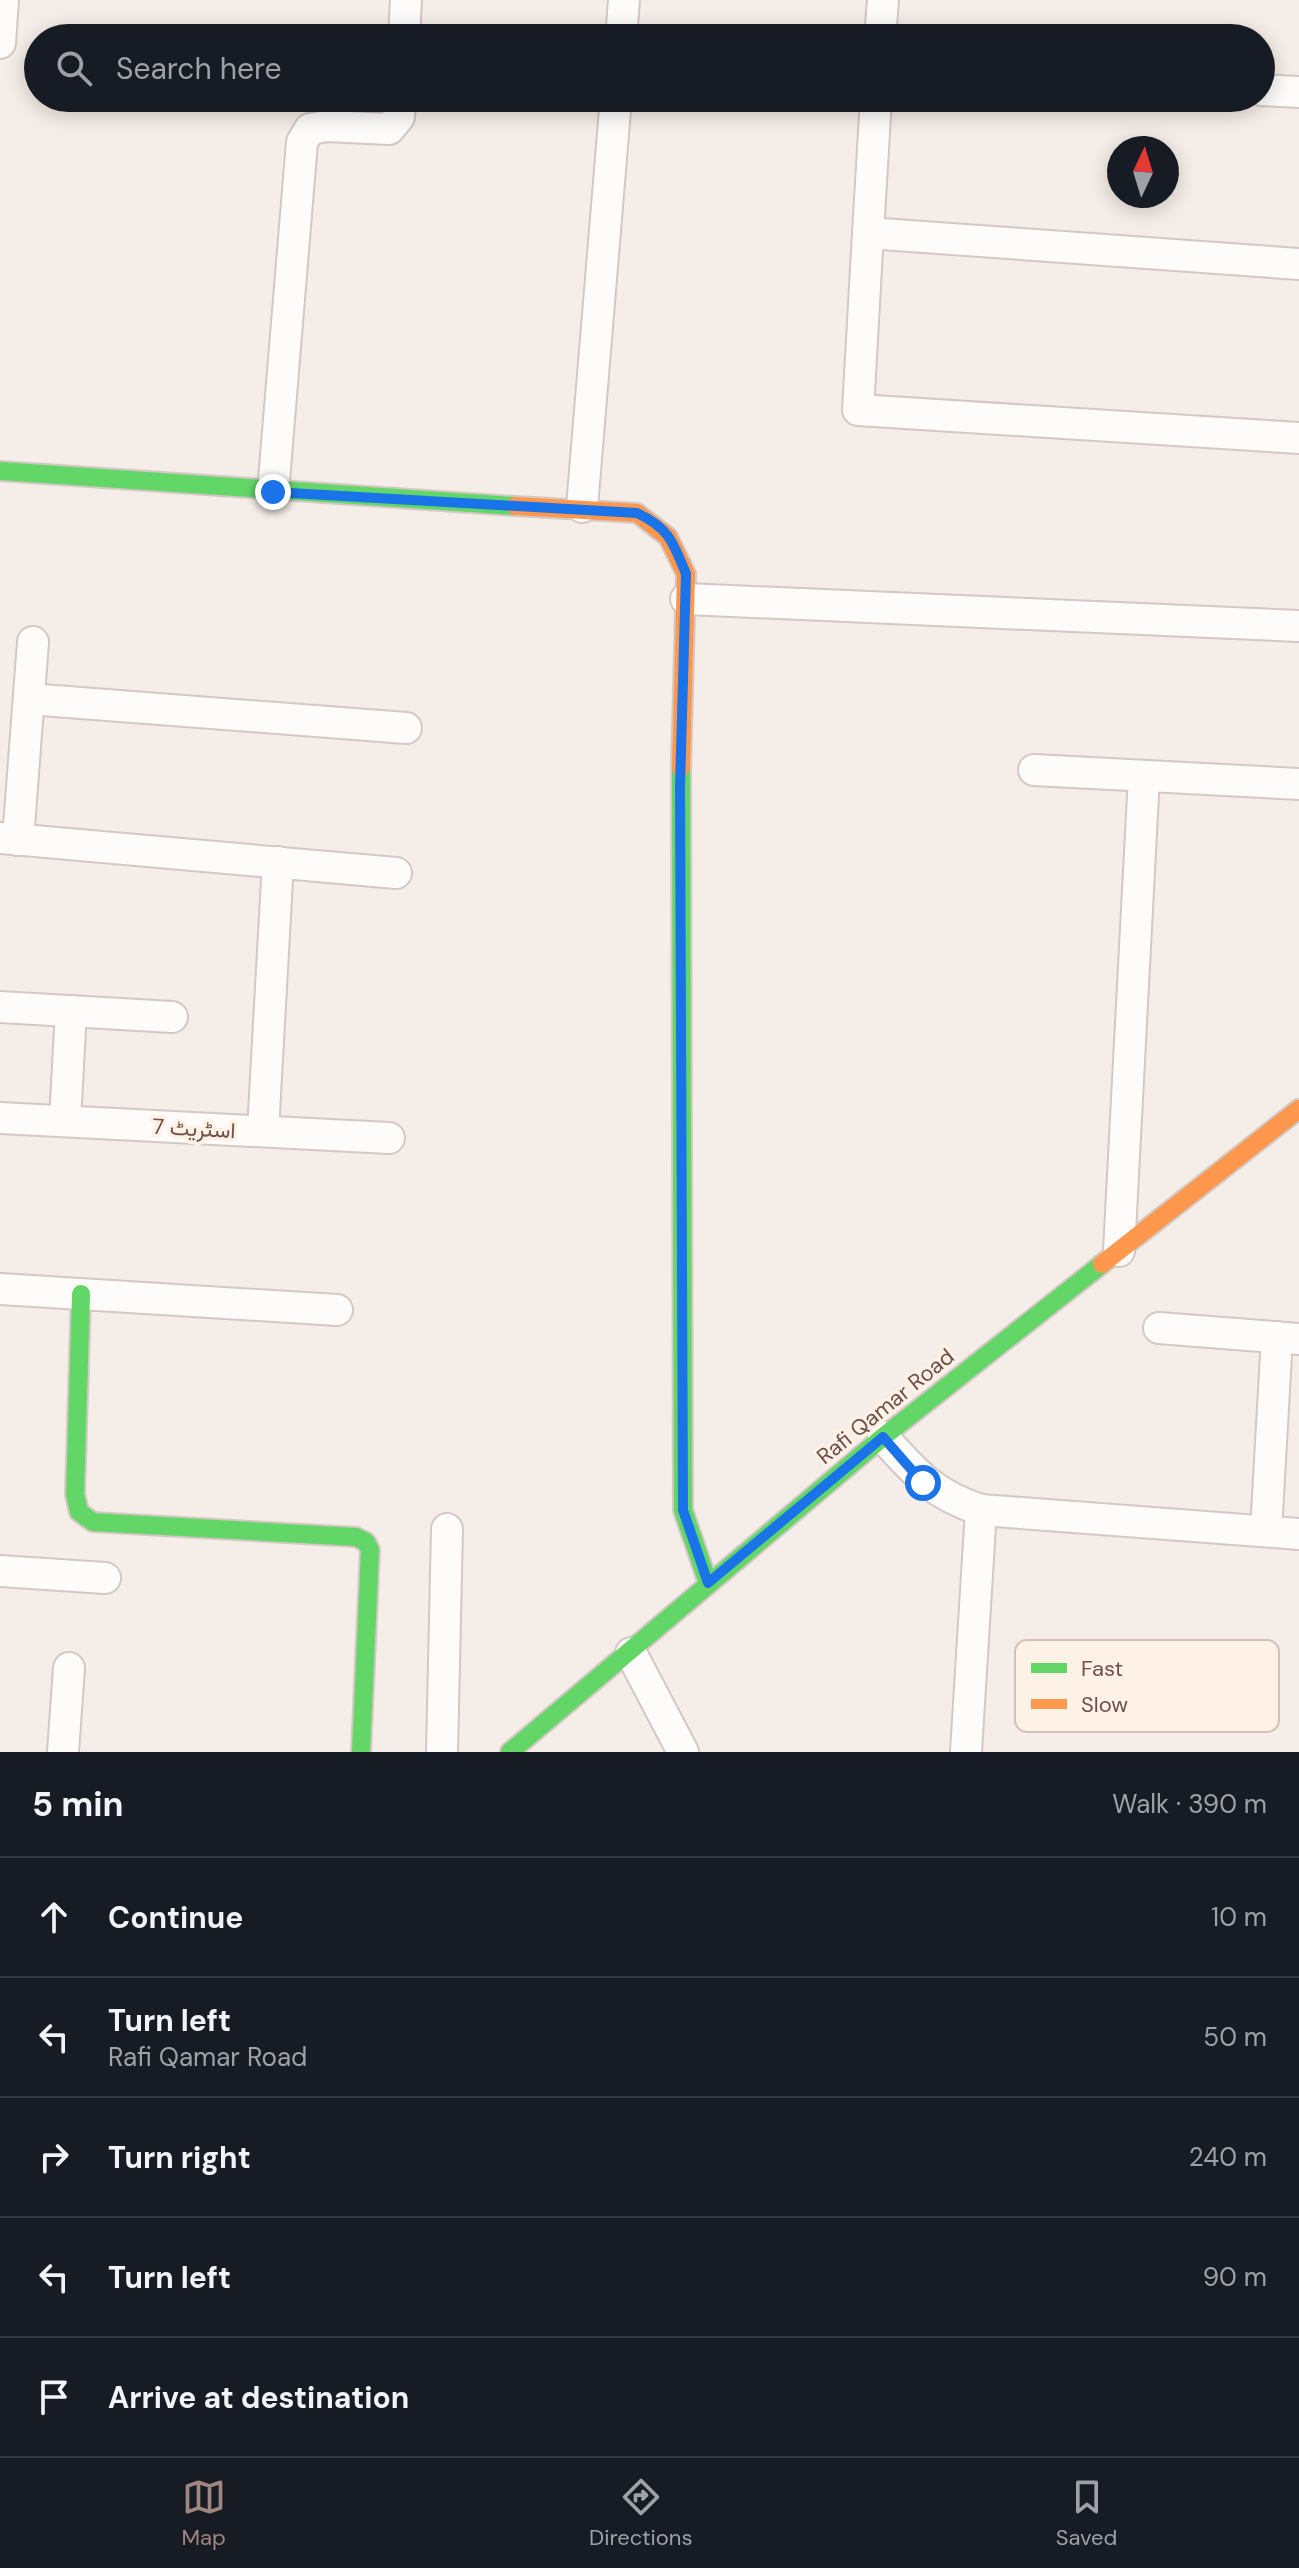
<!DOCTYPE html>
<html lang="en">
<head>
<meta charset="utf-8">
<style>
	:root { --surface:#171b24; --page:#242831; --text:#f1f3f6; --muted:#9ea1a6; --line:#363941; --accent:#9f8780 }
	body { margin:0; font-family:"DM Sans",Vazirmatn,sans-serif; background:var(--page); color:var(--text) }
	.compass { position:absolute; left:1107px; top:136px; width:72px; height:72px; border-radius:50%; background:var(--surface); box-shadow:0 4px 20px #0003; rotate:4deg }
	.stop { position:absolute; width:24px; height:24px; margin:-18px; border:6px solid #1a73e8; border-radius:50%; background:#fff }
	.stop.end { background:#1a73e8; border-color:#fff; box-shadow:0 2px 8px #0008 }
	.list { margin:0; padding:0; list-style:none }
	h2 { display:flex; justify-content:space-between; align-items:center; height:104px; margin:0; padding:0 32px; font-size:34px }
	h2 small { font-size:26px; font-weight:400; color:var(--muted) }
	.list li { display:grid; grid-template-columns:52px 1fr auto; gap:24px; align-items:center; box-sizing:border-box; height:120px; padding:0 32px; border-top:2px solid var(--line) }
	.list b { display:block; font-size:30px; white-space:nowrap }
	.list p { margin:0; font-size:26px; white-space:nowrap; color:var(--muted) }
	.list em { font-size:26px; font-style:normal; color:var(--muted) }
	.icon { flex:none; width:44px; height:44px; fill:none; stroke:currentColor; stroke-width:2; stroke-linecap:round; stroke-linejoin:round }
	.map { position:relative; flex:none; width:1299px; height:1752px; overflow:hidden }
	.search { position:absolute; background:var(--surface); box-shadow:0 4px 20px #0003; left:24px; right:24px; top:24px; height:88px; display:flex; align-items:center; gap:20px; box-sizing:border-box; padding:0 28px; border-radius:44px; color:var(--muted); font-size:30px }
	.sheet { height:704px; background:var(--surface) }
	nav { display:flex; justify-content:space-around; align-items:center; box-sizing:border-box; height:112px; border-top:2px solid var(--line); background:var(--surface); font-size:22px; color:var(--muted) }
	nav a { display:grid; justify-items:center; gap:4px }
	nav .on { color:var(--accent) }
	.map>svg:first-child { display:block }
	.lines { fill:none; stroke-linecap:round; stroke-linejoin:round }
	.street-casing { stroke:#d3c8c4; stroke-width:34 }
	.fast-casing { stroke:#d4c8c4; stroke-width:22 }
	.slow-casing { stroke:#d4c8c4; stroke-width:22 }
	.street { stroke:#fefcfb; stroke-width:30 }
	.fast { stroke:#63d668; stroke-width:18 }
	.slow { stroke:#ff974d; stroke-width:18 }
	.route { stroke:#1a73e8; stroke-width:10 }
	.labels { text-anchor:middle; stroke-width:7; stroke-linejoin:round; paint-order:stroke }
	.street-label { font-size:22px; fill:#705049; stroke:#fef1e6 }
	.key { fill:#fef1e6; stroke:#d3c1b7; stroke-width:2 }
	.key-label { font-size:22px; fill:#705049 }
</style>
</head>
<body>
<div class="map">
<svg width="1299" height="1752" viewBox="0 0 1299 1752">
	<rect width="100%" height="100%" fill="#f5ede7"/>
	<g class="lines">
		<!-- street casing -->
		<g class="street-casing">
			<g id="street">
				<path d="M404,38L406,0"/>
				<path d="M621,38L624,0"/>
				<path d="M880,38L883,0"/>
				<path d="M0,43L3,0"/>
				<path d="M1261,90L1299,92"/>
				<path d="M876,98L868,233L1299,264"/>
				<path d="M868,233L858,410L1299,438"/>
				<path d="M273,492L302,142L310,129L327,126L389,129L399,117L400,98"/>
				<path d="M582,507L616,98"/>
				<path d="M686,599L1299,626"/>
				<path d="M29,699L406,728"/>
				<path d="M1034,770L1299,784"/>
				<path d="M0,838L396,873"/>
				<path d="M18,840L33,642"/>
				<path d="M0,1007L172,1017"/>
				<path d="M0,1118L389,1138"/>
				<path d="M65,1121L71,1011"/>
				<path d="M263,1131L278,862"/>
				<path d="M1119,1251L1144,776"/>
				<path d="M0,1289L337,1310"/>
				<path d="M1159,1328L1299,1339"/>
				<path d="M883,1437C916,1474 933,1494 981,1510L1299,1534"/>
				<path d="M1266,1531L1277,1337"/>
				<path d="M0,1571L105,1578"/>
				<path d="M631,1653L683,1752"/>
				<path d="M63,1752L69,1668"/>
				<path d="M442,1752L447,1529"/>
				<path d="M966,1752L981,1510"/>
			</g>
		</g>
		<!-- fast casing -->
		<g class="fast-casing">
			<g id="fast">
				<path d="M0,471L515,506"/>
				<path d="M681,768L683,1510L708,1583"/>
				<path d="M81,1294L75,1494L79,1512L93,1522L356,1537L366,1542L370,1550L361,1752"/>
				<path d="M510,1752L883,1437L1102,1264"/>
			</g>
		</g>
		<!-- slow casing -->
		<g class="slow-casing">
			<g id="slow">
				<path d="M515,506L637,513L668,537L686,574L681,768"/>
				<path d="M1102,1264L1299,1109"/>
			</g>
		</g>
		<!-- street -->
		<use href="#street" class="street"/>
		<!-- fast -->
		<use href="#fast" class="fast"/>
		<!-- slow -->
		<use href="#slow" class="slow"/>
	</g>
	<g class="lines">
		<!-- route -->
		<path class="route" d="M273,492L637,513C669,528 673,542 686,574L680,787L683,1510L708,1583L883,1437L923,1483"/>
	</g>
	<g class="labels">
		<!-- street labels -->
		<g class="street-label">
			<text transform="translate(194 1128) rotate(3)" y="8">اسٹریٹ 7</text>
			<text transform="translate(885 1406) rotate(-39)" y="8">Rafi Qamar Road</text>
		</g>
	</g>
	<!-- legend -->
	<rect x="1015" y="1640" width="264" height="92" rx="12" class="key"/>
	<rect x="1031" y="1663" width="36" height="10" fill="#63d668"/>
	<rect x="1031" y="1699" width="36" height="10" fill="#ff974d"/>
	<g class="key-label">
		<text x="1081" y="1676">Fast</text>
		<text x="1081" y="1712">Slow</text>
	</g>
</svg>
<svg class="compass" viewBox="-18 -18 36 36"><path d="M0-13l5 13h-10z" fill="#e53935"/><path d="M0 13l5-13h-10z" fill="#9ea1a6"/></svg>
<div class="stop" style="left:923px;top:1483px"></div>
<div class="stop end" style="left:273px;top:492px"></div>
<div class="search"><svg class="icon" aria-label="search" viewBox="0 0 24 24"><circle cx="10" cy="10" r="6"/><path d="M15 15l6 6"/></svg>Search here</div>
</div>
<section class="sheet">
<h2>5 min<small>Walk · 390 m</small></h2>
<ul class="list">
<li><svg class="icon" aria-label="ahead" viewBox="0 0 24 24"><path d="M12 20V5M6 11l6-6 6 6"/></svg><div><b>Continue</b></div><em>10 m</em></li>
<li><svg class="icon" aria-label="left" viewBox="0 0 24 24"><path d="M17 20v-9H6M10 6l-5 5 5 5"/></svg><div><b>Turn left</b><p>Rafi Qamar Road</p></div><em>50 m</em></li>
<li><svg class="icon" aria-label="right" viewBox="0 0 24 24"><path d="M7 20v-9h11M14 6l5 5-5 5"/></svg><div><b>Turn right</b></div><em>240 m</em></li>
<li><svg class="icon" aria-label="left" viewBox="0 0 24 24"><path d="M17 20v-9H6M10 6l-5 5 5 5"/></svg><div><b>Turn left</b></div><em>90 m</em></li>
<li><svg class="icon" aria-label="arrive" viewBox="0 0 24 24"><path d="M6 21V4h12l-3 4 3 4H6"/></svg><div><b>Arrive at destination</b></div></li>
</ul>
</section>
<nav>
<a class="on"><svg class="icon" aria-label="map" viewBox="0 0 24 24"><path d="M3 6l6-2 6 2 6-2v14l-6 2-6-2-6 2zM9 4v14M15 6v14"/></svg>Map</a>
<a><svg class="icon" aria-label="directions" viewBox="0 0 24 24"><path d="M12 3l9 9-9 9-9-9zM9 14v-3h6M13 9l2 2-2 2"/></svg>Directions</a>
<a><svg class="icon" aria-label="saved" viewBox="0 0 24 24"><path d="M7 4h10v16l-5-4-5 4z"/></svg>Saved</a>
</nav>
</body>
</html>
